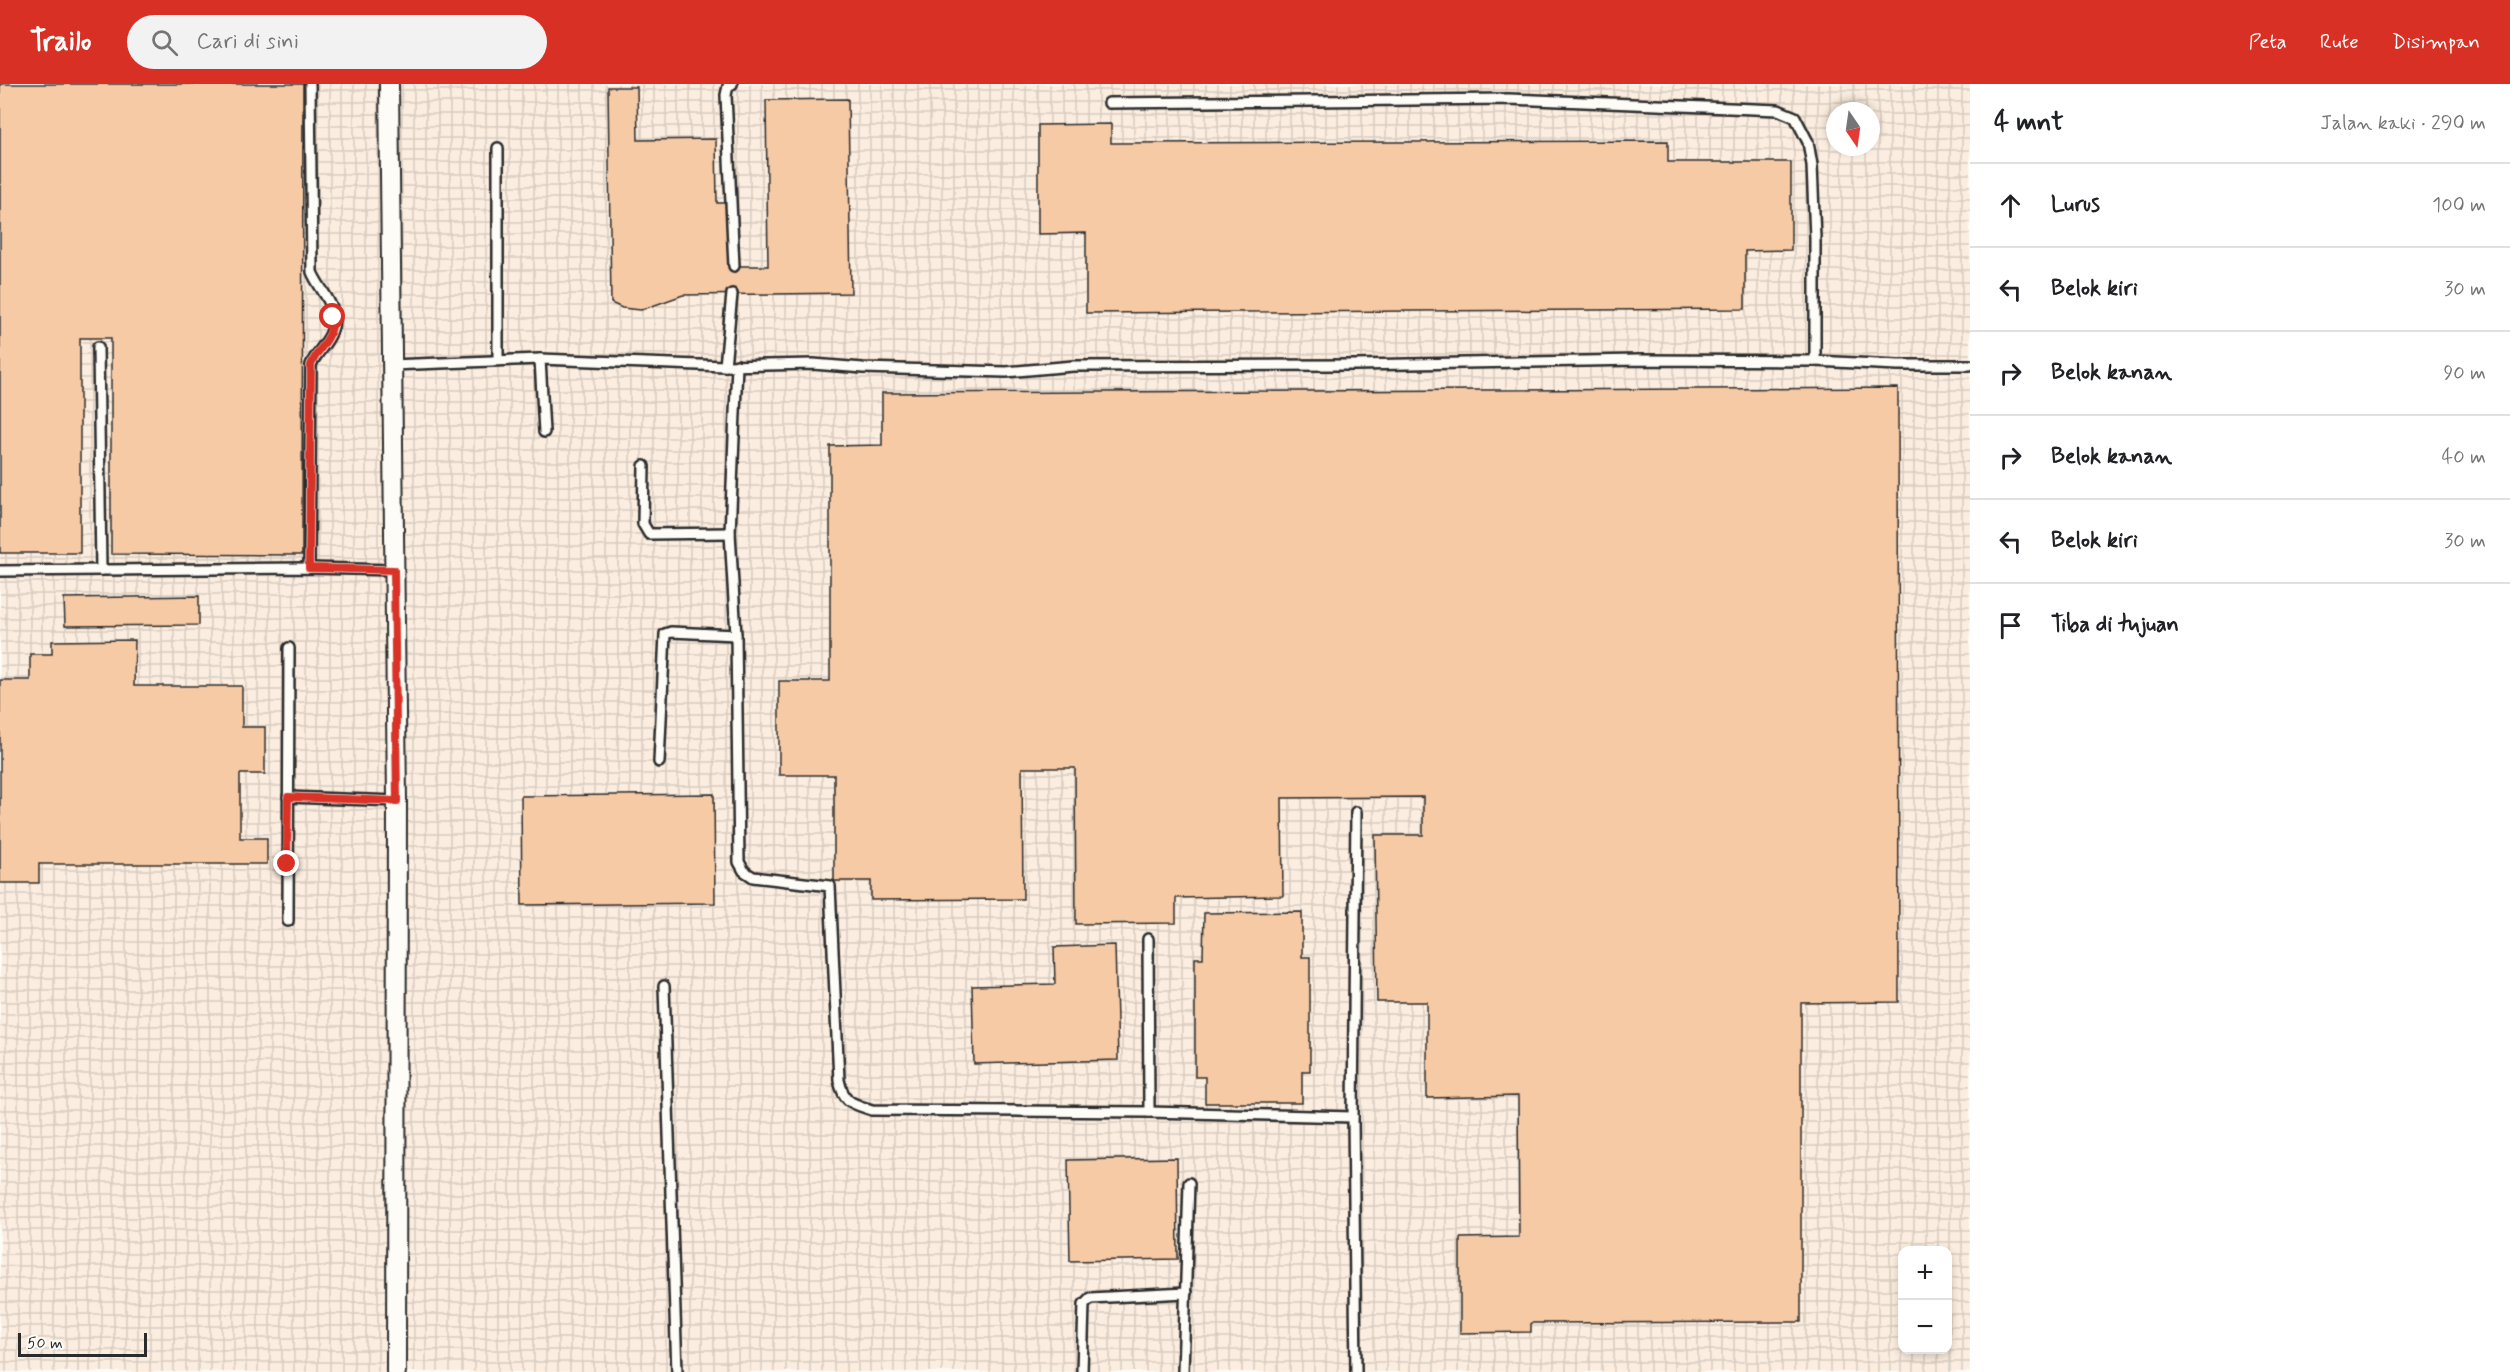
<!DOCTYPE html>
<html lang="id">
<head>
<meta charset="utf-8">
<style>
	:root { --surface:#fff; --page:#f2f2f2; --text:#202124; --muted:#757577; --line:#e0e0e0; --accent:#d93025 }
	body { margin:0; font-family:Mynerve,sans-serif; background:var(--page); color:var(--text) }
	.controls { position:absolute; right:18px; bottom:18px; display:grid; overflow:hidden; border-radius:12px; box-shadow:0 3px 9px #0003 }
	.controls button { width:54px; height:54px; display:grid; place-items:center; padding:0; border:0; border-bottom:2px solid var(--line); background:var(--surface); color:var(--text); font:30px sans-serif }
	.compass { position:absolute; left:1826px; top:18px; width:54px; height:54px; border-radius:50%; background:var(--surface); box-shadow:0 3px 9px #0003; rotate:167deg }
	.scale { position:absolute; left:18px; bottom:15px; width:129px; box-sizing:border-box; padding-left:6px; border:3px solid #2b2b2b; border-top:0; font-size:16px; line-height:21px; white-space:nowrap; color:#2b2b2b; -webkit-text-stroke:4px #fdfcf7; paint-order:stroke }
	.stop { position:absolute; width:18px; height:18px; margin:-14px; border:4px solid #d93025; border-radius:50%; background:#fff }
	.stop.end { background:#d93025; border-color:#fff; box-shadow:0 2px 6px #0008 }
	.list { margin:0; padding:0; list-style:none }
	h2 { display:flex; justify-content:space-between; align-items:center; height:78px; margin:0; padding:0 24px; font-size:26px }
	h2 small { font-size:20px; font-weight:400; color:var(--muted) }
	.list li { display:grid; grid-template-columns:39px 1fr auto; gap:18px; align-items:center; box-sizing:border-box; height:84px; padding:0 24px; border-top:2px solid var(--line) }
	.list b { display:block; font-size:22px; white-space:nowrap }
	.list em { font-size:20px; font-style:normal; color:var(--muted) }
	.icon { flex:none; width:33px; height:33px; fill:none; stroke:currentColor; stroke-width:2; stroke-linecap:round; stroke-linejoin:round }
	.map { position:relative; flex:none; width:1970px; height:1288px; overflow:hidden }
	header { display:flex; align-items:center; gap:36px; box-sizing:border-box; height:84px; padding:0 30px; background:var(--accent); color:#fff }
	header strong { font-size:28px }
	nav { display:flex; gap:33px; margin-inline-start:auto; font-size:21px }
	.search { width:420px; height:54px; background:var(--page); display:flex; align-items:center; gap:15px; box-sizing:border-box; padding:0 21px; border-radius:33px; color:var(--muted); font-size:22px }
	main { display:flex }
	aside { flex:1; background:var(--surface) }
	.map>svg:first-child { display:block }
	.industrial { fill:url(#industrial-grid); fill-rule:evenodd }
	.building { fill:#f7caa6; stroke:#2b2b2b; stroke-width:1.5 }
	.lines { fill:none; stroke-linecap:round; stroke-linejoin:round }
	.lane-casing { stroke:#2b2b2b; stroke-width:14 }
	.street-casing { stroke:#2b2b2b; stroke-width:22 }
	.lane { stroke:#fdfcf7; stroke-width:9 }
	.street { stroke:#fdfcf7; stroke-width:18 }
	.route { stroke:#d93025; stroke-width:8 }
</style>
</head>
<body>
<header>
<strong>Trailo</strong>
<div class="search"><svg class="icon" aria-label="search" viewBox="0 0 24 24"><circle cx="10" cy="10" r="6"/><path d="M15 15l6 6"/></svg>Cari di sini</div>
<nav><a>Peta</a><a>Rute</a><a>Disimpan</a></nav>
</header>
<main>
<div class="map">
<svg width="1970" height="1288" viewBox="0 0 1970 1288">
	<defs>
		<pattern id="industrial-grid" width="8" height="8" patternUnits="userSpaceOnUse" patternTransform="scale(1.5)"><rect width="8" height="8" fill="#fbeddf"/><path d="M0 4h8M4 0v8" fill="none" stroke="#d7cbc0"/></pattern>
	</defs>
	<rect width="100%" height="100%" fill="#fdfcf7"/>
	<filter id="ink" filterUnits="userSpaceOnUse"><feTurbulence type="fractalNoise" baseFrequency=".0167" numOctaves="2"/><feDisplacementMap in="SourceGraphic" scale="12" xChannelSelector="R" yChannelSelector="G"/><feConvolveMatrix kernelMatrix="1 2 1 2 8 2 1 2 1" color-interpolation-filters="sRGB"/></filter>
	<g filter="url(#ink)">
		<!-- industrial -->
		<path class="industrial" d="M0,0H1970V1288H0ZM1835,27H1871V63H1835ZM1902,1166H1948V1266H1902Z"/>
		<!-- building -->
		<g class="building">
			<path d="M0,0H303L302,471L111,470V254H80V469H0Z"/>
			<path d="M608,3H637L638,56L716,55L717,119H727L728,182H768L766,16L848,15L851,209L683,211L641,226L622,224L611,219Z"/>
			<path d="M1111,40V59L1668,57V78H1791V166L1745,167V225L1086,229V149L1038,150V41Z"/>
			<path d="M1898,304L1899,918L1801,919V1238L1531,1239V1248L1460,1249V1154L1519,1153L1518,1012L1427,1014V918H1377L1375,751H1423V713L1282,714L1283,812L1176,814V839L1076,840L1075,684H1022L1023,815L871,816V797H834V691H779V597H830V362L882,361V309Z"/>
			<path d="M199,512V541L65,542L64,514Z"/>
			<path d="M135,556L134,602H242V643H265V690H240V754H267V780H39V799H0V596H30V570H52V557Z"/>
			<path d="M714,710L715,819L522,821L521,712Z"/>
			<path d="M1302,828V873H1310V987H1302V1019H1205V993H1195V874H1203L1204,829Z"/>
			<path d="M1115,861L1118,976L974,980L972,902L1055,900L1054,863Z"/>
			<path d="M1177,1074L1178,1175L1070,1177L1068,1076Z"/>
		</g>
		<g class="lines">
			<!-- lane casing -->
			<g class="lane-casing">
				<g id="lane">
					<path d="M732,0L728,2L726,11L734,182"/>
					<path d="M1109,19L1509,15L1778,26L1795,33L1808,58L1812,81L1815,154V277"/>
					<path d="M498,64V275"/>
					<path d="M98,263L101,486"/>
					<path d="M540,275L544,348"/>
					<path d="M391,281L540,275L725,282L813,280L863,284L1006,288L1073,282L1355,281L1639,276L1815,277L1898,281H1970"/>
					<path d="M737,281L730,449L736,551L739,778L744,787L753,793L830,802L839,996C844,1019 851,1019 872,1026L1149,1028L1353,1033"/>
					<path d="M725,282L732,210"/>
					<path d="M644,382L643,440L649,450L730,449"/>
					<path d="M309,484L311,281C316,269 326,261 331,249C342,224 320,208 312,188L310,0"/>
					<path d="M0,487L309,484L394,486"/>
					<path d="M659,678L665,550L671,548L736,551"/>
					<path d="M288,713L397,717"/>
					<path d="M1356,728L1353,1033L1356,1288"/>
					<path d="M288,837L289,564"/>
					<path d="M1148,855L1149,1028"/>
					<path d="M664,902L677,1288"/>
					<path d="M1082,1288L1084,1220L1090,1214L1186,1209"/>
					<path d="M1183,1288L1189,1099"/>
				</g>
			</g>
			<!-- street casing -->
			<g class="street-casing">
				<path id="street" d="M389,0L397,717L396,1288"/>
			</g>
			<!-- lane -->
			<use href="#lane" class="lane"/>
			<!-- street -->
			<use href="#street" class="street"/>
		</g>
	</g>
	<g class="lines" filter="url(#ink)">
		<!-- route -->
		<path class="route" d="M287,780L288,713L397,717L394,486L309,484L311,281C319,261 332,259 333,233"/>
	</g>
</svg>
<div class="controls">
<button>+</button>
<button>−</button>
</div>
<svg class="compass" viewBox="-18 -18 36 36"><path d="M0-13l5 13h-10z" fill="#e53935"/><path d="M0 13l5-13h-10z" fill="#757577"/></svg>
<div class="scale">50 m</div>
<div class="stop" style="left:333px;top:233px"></div>
<div class="stop end" style="left:287px;top:780px"></div>
</div>
<aside>
<h2>4 mnt<small>Jalan kaki · 290 m</small></h2>
<ul class="list">
<li><svg class="icon" aria-label="ahead" viewBox="0 0 24 24"><path d="M12 20V5M6 11l6-6 6 6"/></svg><div><b>Lurus</b></div><em>100 m</em></li>
<li><svg class="icon" aria-label="left" viewBox="0 0 24 24"><path d="M17 20v-9H6M10 6l-5 5 5 5"/></svg><div><b>Belok kiri</b></div><em>30 m</em></li>
<li><svg class="icon" aria-label="right" viewBox="0 0 24 24"><path d="M7 20v-9h11M14 6l5 5-5 5"/></svg><div><b>Belok kanan</b></div><em>90 m</em></li>
<li><svg class="icon" aria-label="right" viewBox="0 0 24 24"><path d="M7 20v-9h11M14 6l5 5-5 5"/></svg><div><b>Belok kanan</b></div><em>40 m</em></li>
<li><svg class="icon" aria-label="left" viewBox="0 0 24 24"><path d="M17 20v-9H6M10 6l-5 5 5 5"/></svg><div><b>Belok kiri</b></div><em>30 m</em></li>
<li><svg class="icon" aria-label="arrive" viewBox="0 0 24 24"><path d="M6 21V4h12l-3 4 3 4H6"/></svg><div><b>Tiba di tujuan</b></div></li>
</ul>
</aside>
</main>
</body>
</html>
